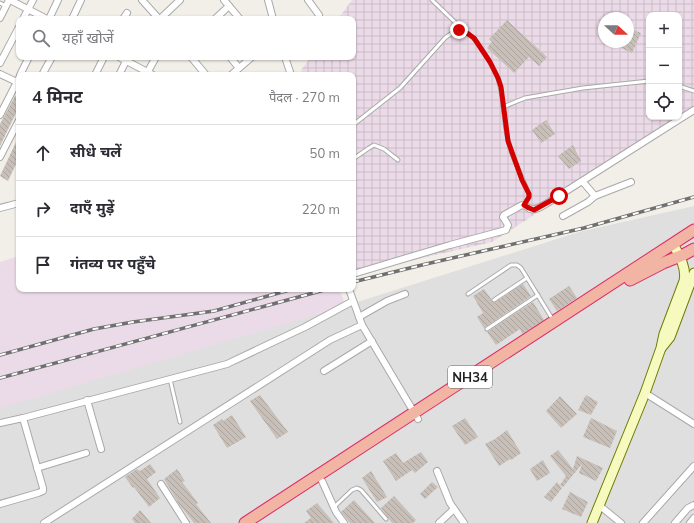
<!DOCTYPE html>
<html lang="hi">
<head>
<meta charset="utf-8">
<style>
	:root { --surface:#fff; --page:#f7f7f7; --text:#2b2b33; --muted:#7c7c81; --line:#e1e1e2 }
	body { margin:0; font-family:Mulish,"Noto Sans Devanagari",sans-serif; background:var(--page); color:var(--text) }
	.controls { position:absolute; right:12px; top:12px; display:grid; overflow:hidden; border-radius:8px; box-shadow:0 1px 3px #0004 }
	.controls button { width:36px; height:36px; display:grid; place-items:center; padding:0; border:0; border-bottom:1px solid var(--line); background:var(--surface); color:var(--text); font:20px sans-serif }
	.compass { position:absolute; left:598px; top:12px; width:36px; height:36px; border-radius:50%; background:var(--surface); box-shadow:0 1px 3px #0004; rotate:111deg }
	.stop { position:absolute; width:12px; height:12px; margin:-9px; border:3px solid #d40000; border-radius:50%; background:#fff }
	.stop.end { background:#d40000; border-color:#fff; box-shadow:0 1px 4px #0008 }
	.list { margin:0; padding:0; list-style:none }
	h2 { display:flex; justify-content:space-between; align-items:center; height:52px; margin:0; padding:0 16px; font-size:17px }
	h2 small { font-size:13px; font-weight:400; color:var(--muted) }
	.list li { display:grid; grid-template-columns:26px 1fr auto; gap:12px; align-items:center; box-sizing:border-box; height:56px; padding:0 16px; border-top:1px solid var(--line) }
	.list b { display:block; font-size:15px; white-space:nowrap }
	.list em { font-size:13px; font-style:normal; color:var(--muted) }
	.icon { flex:none; width:22px; height:22px; fill:none; stroke:currentColor; stroke-width:2; stroke-linecap:round; stroke-linejoin:round }
	.map { position:relative; flex:none; width:694px; height:523px; overflow:hidden }
	.search { position:absolute; background:var(--surface); box-shadow:0 1px 3px #0004; left:16px; top:16px; width:340px; height:44px; display:flex; align-items:center; gap:10px; box-sizing:border-box; padding:0 14px; border-radius:8px; color:var(--muted); font-size:15px }
	.panel { position:absolute; background:var(--surface); box-shadow:0 1px 3px #0004; left:16px; top:72px; width:340px; height:220px; border-radius:8px }
	.map>svg:first-child { display:block }
	.residential { fill:#e0dfdf }
	.industrial { fill:url(#industrial-grid); fill-rule:evenodd }
	.railway { fill:#ebdbe8 }
	.building { fill:url(#building-back-hatch) }
	.lines { fill:none; stroke-linecap:round; stroke-linejoin:round }
	.service-casing { stroke:#a9a9a9; stroke-width:5 }
	.minor-casing { stroke:#a9a9a9; stroke-width:8 }
	.secondary-casing { stroke:#707d05; stroke-width:11 }
	.trunk-casing { stroke:#dc2a67; stroke-width:13 }
	.service { stroke:#fff; stroke-width:3 }
	.minor { stroke:#fff; stroke-width:6 }
	.secondary { stroke:#f7fabf; stroke-width:9 }
	.trunk { stroke:#f2b4a3; stroke-width:11 }
	.rail-casing { stroke:#707070; stroke-width:3.5 }
	.rail { stroke:#fff; stroke-width:2; stroke-dasharray:6; stroke-linecap:butt }
	.route { stroke:#d40000; stroke-width:5 }
	.labels { text-anchor:middle; stroke-width:3; stroke-linejoin:round; paint-order:stroke }
	.shield { fill:#fff; stroke:#646464; stroke-width:1 }
	.shield-label { font-size:13px; font-weight:bold; fill:#222 }
</style>
</head>
<body>
<div class="map">
<svg width="694" height="523" viewBox="0 0 694 523">
	<defs>
		<pattern id="industrial-grid" width="8" height="8" patternUnits="userSpaceOnUse"><rect width="8" height="8" fill="#ebdbe8"/><path d="M0 4h8M4 0v8" fill="none" stroke="#c9bcc7"/></pattern>
		<pattern id="building-back-hatch" width="6" height="6" patternUnits="userSpaceOnUse"><rect width="6" height="6" fill="#c7bfb8"/><path d="M-1 5l2 2M0 0l6 6M5-1l2 2" fill="none" stroke="#aba49e"/></pattern>
	</defs>
	<rect width="100%" height="100%" fill="#f2efe9"/>
	<!-- residential -->
	<path class="residential" d="M694,206V523H0V395L351,304L579,232Z"/>
	<!-- industrial -->
	<path class="industrial" d="M352,0H694V112L492,242L357,273L353,258V75H303L301,70L311,57H353V19H338ZM649,15H679V117H649ZM604,18H628V42H604Z"/>
	<!-- railway -->
	<path class="railway" d="M19,256V289H339L346,306L0,408V262Z"/>
	<!-- building -->
	<g class="building">
		<path d="M507,20L547,57L539,66L529,57L514,73L487,48L492,42L489,39Z"/>
		<path d="M628,28L641,33L632,53L608,42H628Z"/>
		<path d="M15,96L19,98V111L17,114L16,113L0,146V124Z"/>
		<path d="M546,120L555,134L541,143L532,130Z"/>
		<path d="M19,136V160L18,162H17L8,181L0,176Z"/>
		<path d="M573,145L581,161L569,169L558,156Z"/>
		<path d="M523,284L531,296L484,328L477,317L483,313L473,296L484,289L494,303Z"/>
		<path d="M569,286L577,298L557,311L549,299Z"/>
		<path d="M533,302L544,320L522,334L520,329L496,345L487,332Z"/>
		<path d="M260,395L288,432L277,439L250,401Z"/>
		<path d="M586,395L598,402L591,415L578,410Z"/>
		<path d="M560,396L577,414L561,428L546,411Z"/>
		<path d="M232,415L246,437L227,448L213,425L222,419L223,421Z"/>
		<path d="M465,418L478,437L465,445L452,426Z"/>
		<path d="M591,418L617,431L610,448L583,437Z"/>
		<path d="M507,430L521,453L511,460L510,459L499,466L485,444L495,439Z"/>
		<path d="M558,450L573,469L577,456L603,468L596,481L579,473L582,464L563,487L560,485L566,476L550,456Z"/>
		<path d="M421,452L428,462L415,473L412,470L396,481L383,461L396,453L403,463Z"/>
		<path d="M543,460L550,473L537,481L530,469Z"/>
		<path d="M150,464L156,472L147,479L160,498L149,507L134,487L133,488L125,477L137,469L140,471Z"/>
		<path d="M177,469L185,481L182,482L198,503L196,504L211,523H194L179,504L164,479Z"/>
		<path d="M371,471L387,497L377,502L362,478Z"/>
		<path d="M432,482L438,487L425,499L420,494Z"/>
		<path d="M557,482L562,488L551,502L544,497Z"/>
		<path d="M570,492L588,502L581,517L562,509Z"/>
		<path d="M394,496L416,520L413,523H392L381,508Z"/>
		<path d="M354,500L375,523H350L341,512Z"/>
		<path d="M317,503L334,523H304L311,518L306,511Z"/>
		<path d="M140,510L151,523H135L132,519Z"/>
	</g>
	<g class="lines">
		<!-- service casing -->
		<g class="service-casing">
			<g id="service">
				<path d="M432,0L464,31"/>
				<path d="M0,3L6,6"/>
				<path d="M679,86L694,91"/>
				<path d="M503,107L525,98L583,88L649,81"/>
				<path d="M353,125L400,88L445,38C451,34 457,28 464,31C476,35 498,74 500,86C504,104 504,123 508,140C512,159 522,176 529,194V197L524,205"/>
				<path d="M353,159L369,148L374,145L384,149L398,160"/>
				<path d="M468,294L511,265H517L521,268L553,320"/>
				<path d="M494,300L527,278"/>
				<path d="M487,329L538,295"/>
				<path d="M170,379L180,422"/>
				<path d="M334,507L352,490L357,488L361,490L386,519"/>
			</g>
		</g>
		<!-- minor casing -->
		<g class="minor-casing">
			<g id="minor">
				<path d="M10,0L47,19"/>
				<path d="M142,0L159,19"/>
				<path d="M224,0L240,19"/>
				<path d="M268,0L273,19"/>
				<path d="M308,0L319,15V19"/>
				<path d="M0,18L9,0"/>
				<path d="M23,19L33,0"/>
				<path d="M49,19L58,0"/>
				<path d="M72,19L81,0"/>
				<path d="M123,19L127,13"/>
				<path d="M160,19L180,0"/>
				<path d="M215,19L229,6"/>
				<path d="M119,57L153,75"/>
				<path d="M191,57L206,75"/>
				<path d="M230,57L239,68"/>
				<path d="M285,57L291,75"/>
				<path d="M0,63L19,27"/>
				<path d="M0,74L19,83"/>
				<path d="M20,75L29,57"/>
				<path d="M42,75L52,57"/>
				<path d="M95,75L104,57"/>
				<path d="M119,75L126,61"/>
				<path d="M146,75L156,57"/>
				<path d="M231,75L252,57"/>
				<path d="M0,115L19,78"/>
				<path d="M0,157L19,120"/>
				<path d="M595,196L631,182"/>
				<path d="M0,208L19,203"/>
				<path d="M563,216L588,202L595,196L583,182"/>
				<path d="M353,274L450,245L506,230L508,225L503,217L504,215L522,205C526,205 527,207 530,209C536,211 544,205 549,202L694,110"/>
				<path d="M349,289L362,325L418,419"/>
				<path d="M359,317L387,301L405,294"/>
				<path d="M324,371L372,341"/>
				<path d="M645,393L694,424"/>
				<path d="M87,400L101,449"/>
				<path d="M23,418L227,364L305,327L353,301"/>
				<path d="M0,423L23,418L43,488V491L38,493L0,504"/>
				<path d="M37,468L86,453"/>
				<path d="M437,471L450,503L464,523"/>
				<path d="M322,481L336,512L344,523"/>
				<path d="M161,484L186,523"/>
				<path d="M600,506L621,523"/>
				<path d="M44,523L330,340L362,325"/>
				<path d="M439,523L454,509"/>
				<path d="M643,523L694,466"/>
				<path d="M675,523L688,508L694,505"/>
				<path d="M690,523L694,518"/>
			</g>
		</g>
		<!-- secondary casing -->
		<g class="secondary-casing">
			<g id="secondary">
				<path d="M662,347L670,337L694,273"/>
				<path d="M592,523L645,393L661,348L664,334L684,281C687,268 679,255 673,244"/>
			</g>
		</g>
		<!-- trunk casing -->
		<g class="trunk-casing">
			<g id="trunk">
				<path d="M630,280L663,263L683,255L694,249"/>
				<path d="M245,523L694,230"/>
			</g>
		</g>
		<!-- service -->
		<use href="#service" class="service"/>
		<!-- minor -->
		<use href="#minor" class="minor"/>
		<!-- secondary -->
		<use href="#secondary" class="secondary"/>
		<!-- trunk -->
		<use href="#trunk" class="trunk"/>
		<!-- rail casing -->
		<g class="rail-casing">
			<g id="rail">
				<path d="M353,282L426,264L584,228L694,197"/>
				<path d="M0,355L94,329L133,322L214,311L293,289"/>
				<path d="M0,378L328,289"/>
			</g>
		</g>
		<!-- rail -->
		<use href="#rail" class="rail"/>
	</g>
	<g class="lines">
		<!-- route -->
		<path class="route" d="M459,30L464,31L474,38L490,62L498,78L501,87L508,141L522,180L529,194V197L524,205L529,208L534,210L559,196"/>
	</g>
	<g class="labels">
		<!-- shield labels -->
		<rect class="shield" x="448" y="366" width="44" height="22" rx="3"/>
		<g class="shield-label">
			<text x="470" y="382">NH34</text>
		</g>
	</g>
</svg>
<div class="controls">
<button>+</button>
<button>−</button>
<button><svg class="icon" aria-label="locate" viewBox="0 0 24 24"><circle cx="12" cy="12" r="6"/><path d="M12 2v4M12 18v4M2 12h4M18 12h4"/></svg></button>
</div>
<svg class="compass" viewBox="-18 -18 36 36"><path d="M0-13l5 13h-10z" fill="#e53935"/><path d="M0 13l5-13h-10z" fill="#7c7c81"/></svg>
<div class="stop" style="left:559px;top:196px"></div>
<div class="stop end" style="left:459px;top:30px"></div>
<div class="search"><svg class="icon" aria-label="search" viewBox="0 0 24 24"><circle cx="10" cy="10" r="6"/><path d="M15 15l6 6"/></svg>यहाँ खोजें</div>
<section class="panel">
<h2>4 मिनट<small>पैदल · 270 m</small></h2>
<ul class="list">
<li><svg class="icon" aria-label="ahead" viewBox="0 0 24 24"><path d="M12 20V5M6 11l6-6 6 6"/></svg><div><b>सीधे चलें</b></div><em>50 m</em></li>
<li><svg class="icon" aria-label="right" viewBox="0 0 24 24"><path d="M7 20v-9h11M14 6l5 5-5 5"/></svg><div><b>दाएँ मुड़ें</b></div><em>220 m</em></li>
<li><svg class="icon" aria-label="arrive" viewBox="0 0 24 24"><path d="M6 21V4h12l-3 4 3 4H6"/></svg><div><b>गंतव्य पर पहुँचे</b></div></li>
</ul>
</section>
</div>
</body>
</html>
